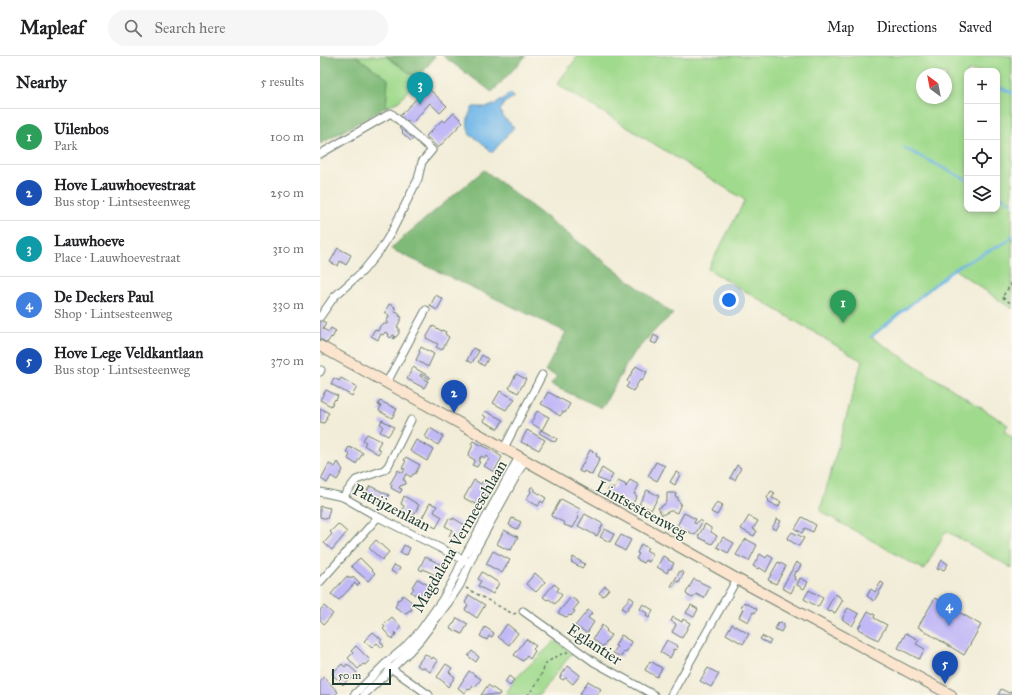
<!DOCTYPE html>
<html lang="en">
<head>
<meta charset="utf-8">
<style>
	:root { --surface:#fff; --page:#f6f6f6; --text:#202124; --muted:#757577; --line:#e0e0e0; --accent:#7c3aed }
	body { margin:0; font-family:"IM FELL Great Primer",serif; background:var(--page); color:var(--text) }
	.controls { position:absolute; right:12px; top:12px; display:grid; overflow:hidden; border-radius:8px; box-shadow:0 2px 6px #0003 }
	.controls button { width:36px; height:36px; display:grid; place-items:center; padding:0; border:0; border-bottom:1px solid var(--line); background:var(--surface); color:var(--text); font:20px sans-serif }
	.compass { position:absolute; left:596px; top:12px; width:36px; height:36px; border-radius:50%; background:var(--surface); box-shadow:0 2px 6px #0003; rotate:328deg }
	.scale { position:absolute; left:12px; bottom:10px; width:59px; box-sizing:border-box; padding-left:4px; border:2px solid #1f3d34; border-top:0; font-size:11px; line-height:14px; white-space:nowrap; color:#1f3d34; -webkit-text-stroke:3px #fbf7ec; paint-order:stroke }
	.you { position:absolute; left:409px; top:244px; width:14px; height:14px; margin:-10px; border:3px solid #fff; border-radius:50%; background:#1a73e8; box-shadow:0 0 0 6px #1a73e833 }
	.badge { display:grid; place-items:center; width:26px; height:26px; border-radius:50%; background:var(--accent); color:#fff; font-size:13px; font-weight:700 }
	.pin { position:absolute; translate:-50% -33px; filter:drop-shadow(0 1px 2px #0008) }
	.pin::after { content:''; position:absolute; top:21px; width:14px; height:12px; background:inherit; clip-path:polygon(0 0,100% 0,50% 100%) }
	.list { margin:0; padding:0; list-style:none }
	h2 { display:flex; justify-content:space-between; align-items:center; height:52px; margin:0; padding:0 16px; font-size:17px }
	h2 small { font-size:13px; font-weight:400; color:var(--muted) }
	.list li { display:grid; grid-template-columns:26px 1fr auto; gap:12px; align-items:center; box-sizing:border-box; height:56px; padding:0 16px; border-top:1px solid var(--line) }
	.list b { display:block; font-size:15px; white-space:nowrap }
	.list p { margin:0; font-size:13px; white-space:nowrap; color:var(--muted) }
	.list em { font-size:13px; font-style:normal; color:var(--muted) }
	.icon { flex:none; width:22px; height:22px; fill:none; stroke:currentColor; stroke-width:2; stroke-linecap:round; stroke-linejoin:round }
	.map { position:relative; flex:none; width:692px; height:639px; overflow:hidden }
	header { display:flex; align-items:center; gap:24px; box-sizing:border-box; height:56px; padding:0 20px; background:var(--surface); border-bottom:1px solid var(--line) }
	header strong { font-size:19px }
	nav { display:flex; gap:22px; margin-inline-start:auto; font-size:14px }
	.search { width:280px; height:36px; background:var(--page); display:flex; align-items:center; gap:10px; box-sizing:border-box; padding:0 14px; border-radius:22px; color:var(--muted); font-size:15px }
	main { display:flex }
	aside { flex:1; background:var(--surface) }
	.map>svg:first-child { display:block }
	.green { fill:#a0da8d; stroke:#608c60; fill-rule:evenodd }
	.forest { fill:#80ba78; stroke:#507c56 }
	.water { fill:#72b7e8; stroke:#487a8e }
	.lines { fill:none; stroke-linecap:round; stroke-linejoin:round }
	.stream { stroke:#72b7e8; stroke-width:2.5 }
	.building { fill:#c1b8f6 }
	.street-casing { stroke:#697b6d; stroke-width:9 }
	.secondary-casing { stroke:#697b6d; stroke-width:12 }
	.path { stroke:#697b6d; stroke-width:1.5; stroke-dasharray:3 3; stroke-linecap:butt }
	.street { stroke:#fff; stroke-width:7 }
	.secondary { stroke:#fce5cf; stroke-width:10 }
	.labels { text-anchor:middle; stroke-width:3; stroke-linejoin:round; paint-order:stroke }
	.street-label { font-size:16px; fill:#1f3d34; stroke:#fbf7ec }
</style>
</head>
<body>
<header>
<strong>Mapleaf</strong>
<div class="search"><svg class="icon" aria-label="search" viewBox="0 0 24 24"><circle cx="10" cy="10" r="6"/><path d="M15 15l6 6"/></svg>Search here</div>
<nav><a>Map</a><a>Directions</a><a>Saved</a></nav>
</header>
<main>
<aside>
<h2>Nearby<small>5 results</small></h2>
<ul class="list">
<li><span class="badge" style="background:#2e9e5b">1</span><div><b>Uilenbos</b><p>Park</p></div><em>100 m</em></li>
<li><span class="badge" style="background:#1a4fb4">2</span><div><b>Hove Lauwhoevestraat</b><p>Bus stop · Lintsesteenweg</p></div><em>250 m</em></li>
<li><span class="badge" style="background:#0f9aa8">3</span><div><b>Lauwhoeve</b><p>Place · Lauwhoevestraat</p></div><em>310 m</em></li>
<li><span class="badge" style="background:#3f7fe0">4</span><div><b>De Deckers Paul</b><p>Shop · Lintsesteenweg</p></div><em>330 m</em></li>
<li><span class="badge" style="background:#1a4fb4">5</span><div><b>Hove Lege Veldkantlaan</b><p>Bus stop · Lintsesteenweg</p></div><em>370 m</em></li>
</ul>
</aside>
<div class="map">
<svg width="692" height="639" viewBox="0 0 692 639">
	<rect width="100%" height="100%" fill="#fbf7ec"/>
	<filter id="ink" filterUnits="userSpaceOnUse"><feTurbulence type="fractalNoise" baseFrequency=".025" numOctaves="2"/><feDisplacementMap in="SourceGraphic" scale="8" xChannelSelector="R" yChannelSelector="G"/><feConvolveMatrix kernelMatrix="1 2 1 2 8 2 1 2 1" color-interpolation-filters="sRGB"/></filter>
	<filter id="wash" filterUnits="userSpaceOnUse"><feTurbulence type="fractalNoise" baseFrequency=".012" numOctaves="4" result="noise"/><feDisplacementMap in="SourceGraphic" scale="16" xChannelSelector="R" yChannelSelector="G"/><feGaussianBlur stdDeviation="0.9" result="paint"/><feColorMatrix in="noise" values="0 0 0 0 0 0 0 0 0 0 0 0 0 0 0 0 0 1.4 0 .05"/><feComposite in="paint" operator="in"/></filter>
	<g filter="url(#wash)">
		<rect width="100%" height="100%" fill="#f2edd8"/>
		<!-- green -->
		<g class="green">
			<path d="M36,0H66L98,23L79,45L66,51L68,23Z"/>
			<path d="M258,0H692V253L634,213L551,281L688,369L684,375L692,381V512L626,475L604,514L500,455L542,305L388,213L425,144L237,28ZM647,15H677V153H647ZM602,18H626V42H602Z"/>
			<path d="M235,585L252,597L219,639H185L196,622Z"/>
		</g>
		<!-- forest -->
		<g class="forest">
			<path d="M0,0H36L68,23L66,51L0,88Z"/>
			<path d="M66,0H115L98,23Z"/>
			<path d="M123,0H206L172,36Z"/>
			<path d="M164,114L353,258L339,270L312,299L282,352L231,329L237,320L225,315L246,276L71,193L80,184Z"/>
		</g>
		<!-- water -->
		<path class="water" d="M190,37L194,41L184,47L180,55L184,62L194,71L172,97L160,85L150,79C146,68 147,61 153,51C157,51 161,51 166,51C176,50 183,43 190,37Z"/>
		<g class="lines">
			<!-- stream -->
			<g class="stream">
				<path d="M677,30L692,37"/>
				<path d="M584,92L647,124"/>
				<path d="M677,139L692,147"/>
				<path d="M551,281L634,213L688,185L692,180"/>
				<path d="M126,543L138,523"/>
				<path d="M39,639L54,624"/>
			</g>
		</g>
		<g id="blocks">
			<!-- building -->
			<g class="building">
				<path d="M108,32L127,50L120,57L110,47L92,67L88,64L85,67L79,61L100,39H101Z"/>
				<path d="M134,57L143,66L118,92L106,80L122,64L125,66Z"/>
				<path d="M82,69L95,81L91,85L82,77L83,76L79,72Z"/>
				<path d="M18,192L31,199L26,209L20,205L18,210L10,206Z"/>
				<path d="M116,239L123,243L117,254L110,250Z"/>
				<path d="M69,248L75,251L74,252L76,253L75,256L80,258L79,260L82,261L77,271L79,272V277L77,280L73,283L75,280L73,279L71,282L68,280L69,278L65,276L63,279L61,278L58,284L51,280L55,273L58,275L60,270L63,268H67L68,266H66L69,261H68L69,259L65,256Z"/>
				<path d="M1,264L6,267L3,273L9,276L11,272L16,275L12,282L11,281L7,287L0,283V266Z"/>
				<path d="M113,270L122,275V274L126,276L125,278L129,281L122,294L116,291L118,288L106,282Z"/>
				<path d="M334,279L339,282L336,288L331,286Z"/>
				<path d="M101,291L114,298L108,311L96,304L100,296L99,295Z"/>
				<path d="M153,292L159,295L152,307L147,304Z"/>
				<path d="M162,299L168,303L164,310L158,306Z"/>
				<path d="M316,310L327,316L322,325L320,324L313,335L306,331L309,327L307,325Z"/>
				<path d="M93,311L110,321L109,323L101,318L100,320L108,325L104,332L87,323Z"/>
				<path d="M196,318L206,323L198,337L189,332Z"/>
				<path d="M14,322L19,325L21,322L37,331L32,340L11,328Z"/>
				<path d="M6,334L18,340L16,344L15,343L11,350L0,344Z"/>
				<path d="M180,335L195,343L191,349L190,348L186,354L173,347Z"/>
				<path d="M228,336L250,348L245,357L243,356L240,360L231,354V353L221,348Z"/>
				<path d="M60,345L77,353L72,362L59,355L61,350L58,349Z"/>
				<path d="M0,352L9,357L6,361L7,362L4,367L0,366Z"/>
				<path d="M165,355L183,364L178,373L163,365L166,361L163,359Z"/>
				<path d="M217,355L229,361L222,374L211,367Z"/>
				<path d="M62,364L74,371L68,380L60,376L63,370L60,368Z"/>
				<path d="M110,372L123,380L118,389L105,381Z"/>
				<path d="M207,374L225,384L219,394L207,388V389L201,386Z"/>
				<path d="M221,374L236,382L237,383L235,386L219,377Z"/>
				<path d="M47,378L61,385L57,392L61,394L58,398L45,390L44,389L46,386L43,384Z"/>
				<path d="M96,384L113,393L107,405L90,395Z"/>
				<path d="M153,385L170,393L182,401L174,416L164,410L169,403L166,400L165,402L161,400L158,405L160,406L157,411L152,409L155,404L148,400L153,389L151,388Z"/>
				<path d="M29,391L33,393L34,392L43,397L36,408L28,403L30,398L26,396Z"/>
				<path d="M270,394L277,398L276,400L280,402L272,419L264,415L263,417L259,415Z"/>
				<path d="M86,401L100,409L95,418H93L91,421L86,418L83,424H85L86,428L80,430L79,432L82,433L80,437L71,432L72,429L70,428L78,414L83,417L85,413L82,412L86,405L84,404Z"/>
				<path d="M18,406L23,414L17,424L11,420L7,427L1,423L9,408L15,411Z"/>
				<path d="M336,406L345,410L337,425L328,420Z"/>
				<path d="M417,409L421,412L415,424L410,422Z"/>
				<path d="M282,412L293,419L288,427L277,422Z"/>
				<path d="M356,416L360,418L355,429L350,426Z"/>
				<path d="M154,424L161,428L163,425L171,430L159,450L144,442Z"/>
				<path d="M310,424L319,429L314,438L317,440L312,449L287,435L290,431L294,433L297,429L296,428L298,425L305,428L306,431Z"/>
				<path d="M50,430L69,439L65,449L45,439Z"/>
				<path d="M211,431H213L215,433V435L226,442L223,447L221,445L218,450L206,443L211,436L210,434Z"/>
				<path d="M327,434L339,440L331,454L319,448Z"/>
				<path d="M451,435L455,437L452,442L461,446L458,451L448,445L449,444L447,442Z"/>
				<path d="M347,437H354L356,438L355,441H358V445L361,447L357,457L352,455H350L342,459L338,452L344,449L347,444Z"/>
				<path d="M84,440L99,449L92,462L81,457L84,450L81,448Z"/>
				<path d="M241,443L260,453L257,459L259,461L253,472L244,469L245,467L231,460Z"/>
				<path d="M397,446L403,449L397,459L391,456Z"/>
				<path d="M110,447L117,450L114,456L122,461L116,472L101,464Z"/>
				<path d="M0,450L10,452L7,463L0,461Z"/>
				<path d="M364,457L376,463L374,467L376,468L379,464L382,466L375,479L357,470Z"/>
				<path d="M265,458L283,468L277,480L258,470Z"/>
				<path d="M429,460L438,465L433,473L437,475L434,480L421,473Z"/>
				<path d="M482,461L496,469L493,476L485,472L482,477L475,473Z"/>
				<path d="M129,462L132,464L133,462L145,469L137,484L129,480L132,474L125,470Z"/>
				<path d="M192,462L201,466L197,473L189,469Z"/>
				<path d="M457,463L461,465L456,474L452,472Z"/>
				<path d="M18,468L27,476L12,494L4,487L12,478L10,476Z"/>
				<path d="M385,468L391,472V476L397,480L392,488L378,481Z"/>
				<path d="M285,473L294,478L290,486L280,481Z"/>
				<path d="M184,474L198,481L191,494L188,493V494L177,488Z"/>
				<path d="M472,476L484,482L479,490L467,483Z"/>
				<path d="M301,479L311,484L305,495L295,489Z"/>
				<path d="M403,481L414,487L408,497L397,491Z"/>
				<path d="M426,483L437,489L429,505L416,499L425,484H426Z"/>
				<path d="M56,484L69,496L62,504L49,492Z"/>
				<path d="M321,488L328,492L326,494L333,498L329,506L325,504L324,507L316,503L319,498L317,497Z"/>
				<path d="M84,489L90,492L87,499L80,497Z"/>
				<path d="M173,495L190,504L182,517L166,508Z"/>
				<path d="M440,498L446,502L448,499L453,502L446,516L439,511L438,513L433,510Z"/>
				<path d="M343,500L349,503L348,504L354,507L351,513L349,512L347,517L337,511Z"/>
				<path d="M105,501L123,509L117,520L103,513L102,515L99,513Z"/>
				<path d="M253,501L265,508L262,512L251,506Z"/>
				<path d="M40,502L55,517L48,525L31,510Z"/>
				<path d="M622,504L628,508L624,514L620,512L619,514L617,513Z"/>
				<path d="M458,506L466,510L456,528L448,524Z"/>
				<path d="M476,506L481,509L477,516L476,515L473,520L475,521L474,523L477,525L471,537L462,532Z"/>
				<path d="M74,509L80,512L76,518L71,515Z"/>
				<path d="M360,515L364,517L359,526L357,525L353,531L351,530Z"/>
				<path d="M162,516L179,527L173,538L158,530L161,525L158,523Z"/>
				<path d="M215,517L225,526L216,536L206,528Z"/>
				<path d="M27,520L31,523L33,520L40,527L37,530L35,527L19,544L11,538Z"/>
				<path d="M480,522L488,526L484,533L477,529Z"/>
				<path d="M97,523H98L111,531L107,537L106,536L102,543L91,536L94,532L92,531Z"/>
				<path d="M374,523L390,531L384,542L376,538L374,541L372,542L367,539L366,537Z"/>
				<path d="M561,526L564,528L554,545L547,540L551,533L555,536Z"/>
				<path d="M234,528L239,532L237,535L242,539L235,548L229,543L227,544L223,541Z"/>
				<path d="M285,530L289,533L283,540L279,537Z"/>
				<path d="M489,534L503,542L498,551L484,543Z"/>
				<path d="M515,538L519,540V541L523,544L515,557L511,555L510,556L506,554Z"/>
				<path d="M83,539L93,547L91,550L92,554L88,555L86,558L75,551L77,547V544L80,543Z"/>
				<path d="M149,539L165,549L157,562L145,554L148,549L145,547Z"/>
				<path d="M251,541L259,547L253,554L255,555L251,560L250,559L246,561L238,557Z"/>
				<path d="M310,541L314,544L306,555L302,552Z"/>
				<path d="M615,542L661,569L644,599L598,571Z"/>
				<path d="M424,546L437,553L435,557L433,556L428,566L419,561L423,553L421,551Z"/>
				<path d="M323,548L333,554L329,562L326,560L327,557L320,553Z"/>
				<path d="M371,549L378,553L374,561L366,557Z"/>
				<path d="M4,550L13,558L4,568L0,564V554Z"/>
				<path d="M528,552L539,558L532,570L522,563Z"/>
				<path d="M268,554L272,557L268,562L274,566L267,577L255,570Z"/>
				<path d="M548,555L555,559L554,562L567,569L558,584L538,573Z"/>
				<path d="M72,561L81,571L75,577L76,578L72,583L63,573L65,571L63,569Z"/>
				<path d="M353,561L362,566L363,563L370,567L362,582L352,576L356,569L355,567L351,565Z"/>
				<path d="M137,562L148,568L142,578L130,572L133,568H134Z"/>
				<path d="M460,566L464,568L463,570H464L461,576L455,573L458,567L459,568Z"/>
				<path d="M187,568L198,577L189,589L178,581Z"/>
				<path d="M412,568L429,578L423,588L406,578Z"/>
				<path d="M282,569L287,574L286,575L291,579L283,591L273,583Z"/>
				<path d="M165,571L174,577L172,581L169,580L167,584L160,580Z"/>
				<path d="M53,576L62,584L60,585L64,590L62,592L57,587L52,592L44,585Z"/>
				<path d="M586,577L599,584L596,588L605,593L599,603L578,592Z"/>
				<path d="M301,579L305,581V582L312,586L306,596L304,595L301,601L293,597L297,591L295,590Z"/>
				<path d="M442,580L451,585L449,588L440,583Z"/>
				<path d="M206,583L216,590L213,593L215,595L210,603L207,600L203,605L194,599Z"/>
				<path d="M347,584L358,590L356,594L353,593V596L350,602L340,596Z"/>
				<path d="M36,590L50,604L45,609L43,608L38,613L28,602L33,597L31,595Z"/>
				<path d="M152,595L159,601L156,606L148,600Z"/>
				<path d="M105,598L112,603L113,601L118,605L110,616L103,611L101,612L97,609Z"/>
				<path d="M330,605L342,612L337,621L325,614Z"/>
				<path d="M22,608L25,611L27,608L37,617L31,624L29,622L23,629L13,619H14L12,617Z"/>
				<path d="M126,608L132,612L129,616L135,621L128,631L125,628V627L117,621Z"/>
				<path d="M248,610L260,619L253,628L246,622L243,624L240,622V621Z"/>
				<path d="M388,612L399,618L391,631L380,625Z"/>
				<path d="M149,615L161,623L155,631L153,630L150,634L148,633L145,637L138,632Z"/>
				<path d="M189,620L194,624L190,630L185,626Z"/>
				<path d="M4,621L18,636L15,639H0V625Z"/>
				<path d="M268,625L281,633L277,639H262L260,638Z"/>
				<path d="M168,629L180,637L179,639H161Z"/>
				<path d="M681,633L689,637L690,636L692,637V639H678Z"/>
			</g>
		</g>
	</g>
	<g filter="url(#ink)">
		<use href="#blocks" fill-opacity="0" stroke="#697b6d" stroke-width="1"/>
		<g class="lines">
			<!-- street casing -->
			<g class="street-casing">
				<g id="street">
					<path d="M0,98L71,57L112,94L102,106L98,123L72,175L61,193L43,215L14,241L0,261"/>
					<path d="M0,316L1,314"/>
					<path d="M67,326L106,254"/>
					<path d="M184,392L222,319"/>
					<path d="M0,436L23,441L58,461L146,505"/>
					<path d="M23,441L36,424L64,414L68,410L91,364"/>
					<path d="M0,526L58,461"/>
					<path d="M203,555L274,606L334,639"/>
					<path d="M69,611L109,639"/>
					<path d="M34,639L65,608L83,593L100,575L122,544L134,523L143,503L199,401"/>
					<path d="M44,639L90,595L100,584L128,547L140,529L156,493L205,404"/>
					<path d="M351,639L417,523"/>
				</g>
			</g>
			<!-- secondary casing -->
			<g class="secondary-casing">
				<path id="secondary" d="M0,290L105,348L417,523L631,639"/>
			</g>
			<!-- path -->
			<g class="path">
				<path d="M692,227L682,241L692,248"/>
				<path d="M146,532L193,558L197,557"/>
				<path d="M207,639L209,638L219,624L226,607L239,599L248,596"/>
			</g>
			<!-- street -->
			<use href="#street" class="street"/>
			<!-- secondary -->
			<use href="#secondary" class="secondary"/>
		</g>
	</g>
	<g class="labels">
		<!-- street labels -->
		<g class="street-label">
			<text transform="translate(72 451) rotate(27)" y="6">Patrijzenlaan</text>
			<text transform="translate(322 453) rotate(29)" y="6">Lintsesteenweg</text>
			<text transform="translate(139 480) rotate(-60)" y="6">Magdalena Vermeeschlaan</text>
			<text transform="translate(275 588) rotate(33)" y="6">Eglantier</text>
		</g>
	</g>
</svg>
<div class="controls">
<button>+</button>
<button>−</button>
<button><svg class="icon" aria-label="locate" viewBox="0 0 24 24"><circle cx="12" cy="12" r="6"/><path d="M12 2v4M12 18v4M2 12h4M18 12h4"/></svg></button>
<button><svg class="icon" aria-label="layers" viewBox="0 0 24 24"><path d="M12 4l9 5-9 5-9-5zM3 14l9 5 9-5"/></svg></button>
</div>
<svg class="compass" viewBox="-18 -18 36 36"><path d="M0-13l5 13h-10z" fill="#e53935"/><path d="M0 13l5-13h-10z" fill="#757577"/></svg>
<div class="scale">50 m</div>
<div class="you"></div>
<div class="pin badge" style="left:523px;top:267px;background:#2e9e5b">1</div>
<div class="pin badge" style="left:134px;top:357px;background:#1a4fb4">2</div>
<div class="pin badge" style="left:100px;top:49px;background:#0f9aa8">3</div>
<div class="pin badge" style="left:629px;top:570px;background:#3f7fe0">4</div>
<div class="pin badge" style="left:625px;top:628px;background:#1a4fb4">5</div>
</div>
</main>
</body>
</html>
